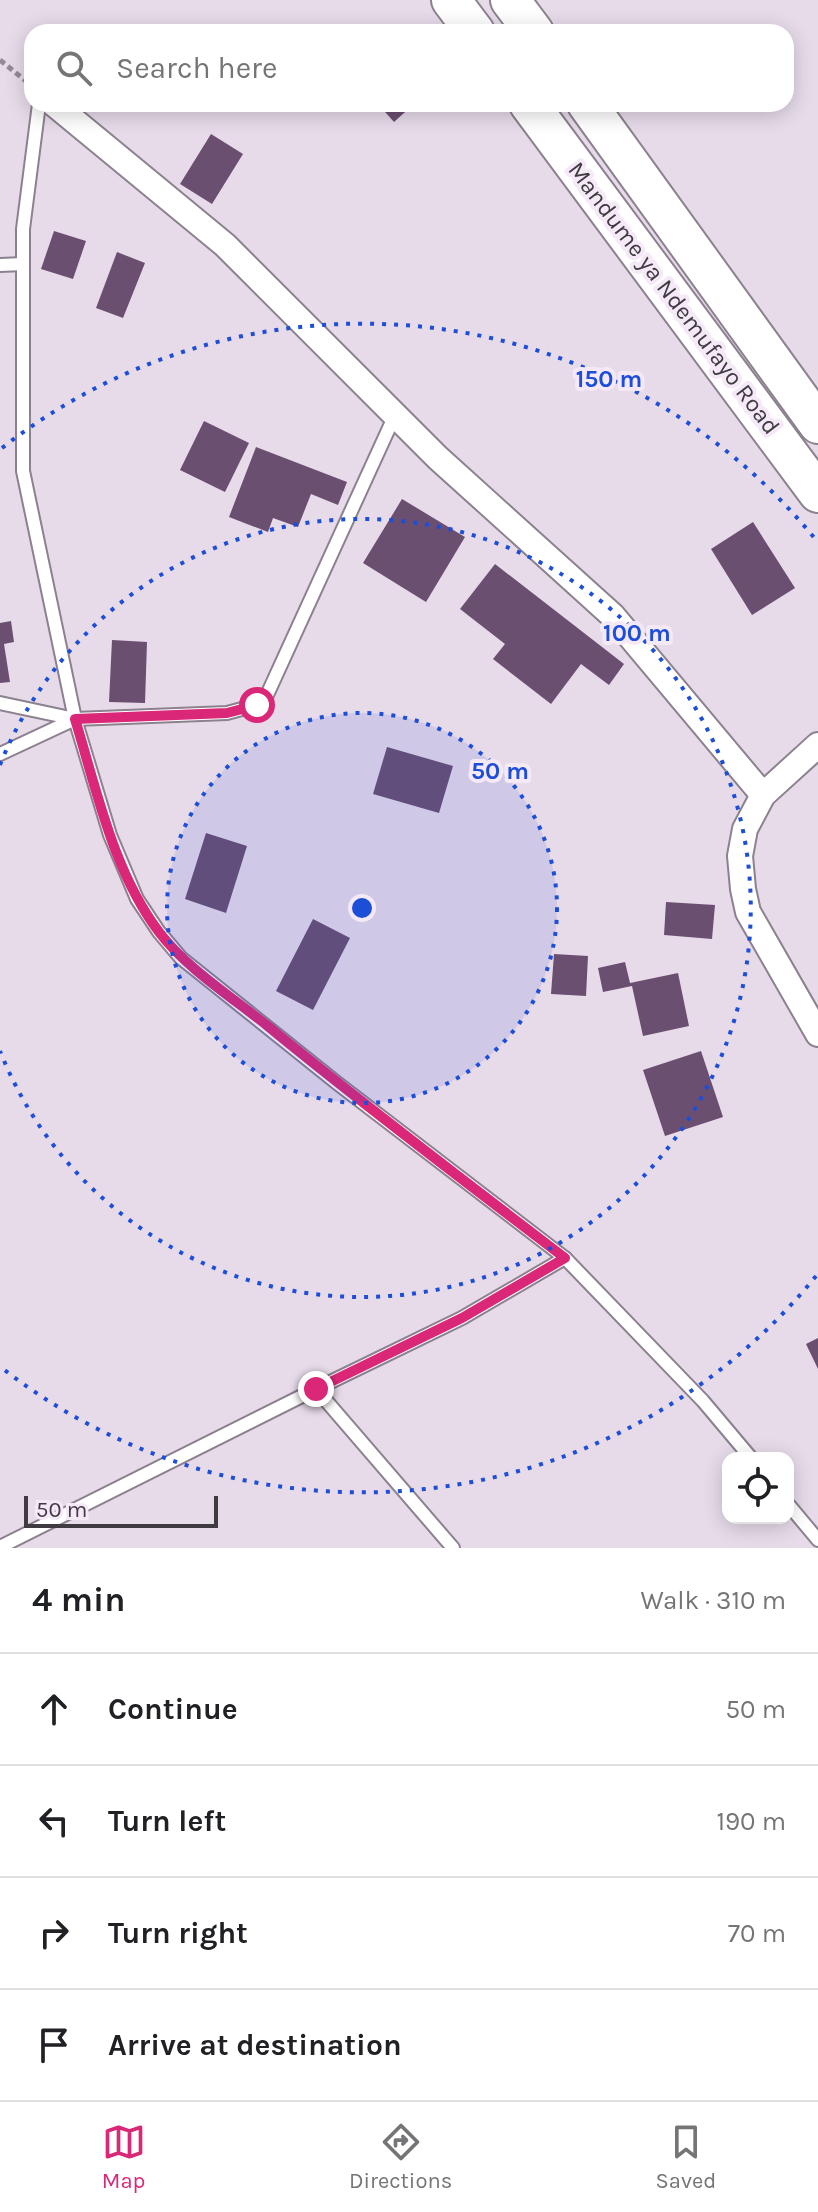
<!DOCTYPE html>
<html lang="en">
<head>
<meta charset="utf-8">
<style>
	:root { --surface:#fff; --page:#f2f2f2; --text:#202124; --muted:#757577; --line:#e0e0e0; --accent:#db2777 }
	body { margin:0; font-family:Karla,sans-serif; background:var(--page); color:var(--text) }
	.controls { position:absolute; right:24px; bottom:24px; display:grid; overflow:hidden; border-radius:16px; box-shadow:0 4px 20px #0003 }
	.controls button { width:72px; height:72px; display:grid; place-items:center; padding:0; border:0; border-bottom:2px solid var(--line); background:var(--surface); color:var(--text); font:40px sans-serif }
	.scale { position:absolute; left:24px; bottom:20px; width:194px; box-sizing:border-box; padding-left:8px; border:4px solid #3f3b40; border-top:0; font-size:22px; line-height:28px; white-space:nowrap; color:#3f3b40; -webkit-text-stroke:6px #f5e8f7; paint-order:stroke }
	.stop { position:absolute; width:24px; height:24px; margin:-18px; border:6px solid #db2777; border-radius:50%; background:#fff }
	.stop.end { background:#db2777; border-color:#fff; box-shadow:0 2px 8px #0008 }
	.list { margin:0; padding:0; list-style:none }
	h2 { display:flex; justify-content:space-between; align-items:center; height:104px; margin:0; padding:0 32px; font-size:34px }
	h2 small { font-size:26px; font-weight:400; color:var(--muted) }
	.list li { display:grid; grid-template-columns:52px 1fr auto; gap:24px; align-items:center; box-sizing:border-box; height:112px; padding:0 32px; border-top:2px solid var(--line) }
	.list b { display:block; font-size:30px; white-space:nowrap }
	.list em { font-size:26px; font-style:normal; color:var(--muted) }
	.icon { flex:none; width:44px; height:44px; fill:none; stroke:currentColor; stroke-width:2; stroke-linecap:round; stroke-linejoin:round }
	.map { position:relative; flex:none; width:818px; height:1548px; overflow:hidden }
	.search { position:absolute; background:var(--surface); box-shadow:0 4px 20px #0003; left:24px; right:24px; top:24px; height:88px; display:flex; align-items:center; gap:20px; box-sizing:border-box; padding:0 28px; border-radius:24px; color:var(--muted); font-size:30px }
	.sheet { height:552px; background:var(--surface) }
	nav { display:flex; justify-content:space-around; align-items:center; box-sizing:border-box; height:112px; border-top:2px solid var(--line); background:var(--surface); font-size:22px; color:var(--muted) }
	nav a { display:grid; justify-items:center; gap:4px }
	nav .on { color:var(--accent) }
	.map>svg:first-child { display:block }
	.building { fill:#6b4f71 }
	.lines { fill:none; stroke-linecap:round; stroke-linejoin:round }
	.service-casing { stroke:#8c818e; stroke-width:16 }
	.minor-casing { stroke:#8c818e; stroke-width:28 }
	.primary-casing { stroke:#8c818e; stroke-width:42 }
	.path { stroke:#928a94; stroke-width:5; stroke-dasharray:6 4; stroke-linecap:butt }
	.service { stroke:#fff; stroke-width:12 }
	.minor { stroke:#fff; stroke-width:24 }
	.primary { stroke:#fff; stroke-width:38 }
	.route { stroke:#db2777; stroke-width:10 }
	.ring { fill:none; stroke:#1d4ed8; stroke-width:4; stroke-dasharray:4 8 }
	.labels { text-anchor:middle; stroke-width:8; stroke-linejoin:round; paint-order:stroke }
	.street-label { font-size:24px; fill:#3f3b40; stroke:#f5e8f7 }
	.centre { fill:#1d4ed8; stroke:#f5e8f7; stroke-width:4 }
	.ring-label { font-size:24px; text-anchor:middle; font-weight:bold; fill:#1d4ed8; stroke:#f5e8f7; stroke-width:8; stroke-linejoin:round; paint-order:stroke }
</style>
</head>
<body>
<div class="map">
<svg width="818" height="1548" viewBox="0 0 818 1548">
	<rect width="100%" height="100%" fill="#e7dbea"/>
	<!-- building -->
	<g class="building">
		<path d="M378,104H414L394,122Z"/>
		<path d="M211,134L243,154L212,204L180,184Z"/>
		<path d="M54,231L86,241L73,279L41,269Z"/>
		<path d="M117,252L145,263L123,318L96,308Z"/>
		<path d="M204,421L249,443L225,492L180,470Z"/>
		<path d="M256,447L347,482L338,505L311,494L298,527L273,518L268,532L229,517Z"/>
		<path d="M402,499L465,537L426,602L363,563Z"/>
		<path d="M753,522L795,588L752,615L711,549Z"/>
		<path d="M495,564L624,664L609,685L581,664L551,704L493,659L505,644L460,609Z"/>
		<path d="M11,621L14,642L4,644L10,682L0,683V623Z"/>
		<path d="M112,640L147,642L145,703L109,702Z"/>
		<path d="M387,747L453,766L439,813L373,794Z"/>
		<path d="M206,833L247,846L226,913L185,899Z"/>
		<path d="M666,902L715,905L712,939L664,935Z"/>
		<path d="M313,919L350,938L313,1010L276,991Z"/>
		<path d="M554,954L588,956L586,996L551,994Z"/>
		<path d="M625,962L630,983L678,973L689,1026L643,1036L632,986L603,992L598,968Z"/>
		<path d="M701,1051L723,1117L665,1136L643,1070Z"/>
		<path d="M818,1338V1369L806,1344Z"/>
	</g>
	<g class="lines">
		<!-- service casing -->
		<g class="service-casing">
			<g id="service">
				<path d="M39,104L23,229V471L75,719L110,835L137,899L159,932L181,958L337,1083L565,1258L703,1401L751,1458"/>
				<path d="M0,265L23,264"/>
				<path d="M0,703L75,719L0,754"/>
				<path d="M75,719L227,713L257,705L267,695L395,415"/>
				<path d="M316,1389L453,1548"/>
				<path d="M788,1504L818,1540"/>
				<path d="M0,1547L316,1389L462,1318L565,1258"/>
			</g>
		</g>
		<!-- minor casing -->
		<g class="minor-casing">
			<g id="minor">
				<path d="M54,104L225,245L438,458L613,616L763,795"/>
				<path d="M818,745L763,795L745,829L740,856L743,889L748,912L818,1034"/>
			</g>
		</g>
		<!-- primary casing -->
		<g class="primary-casing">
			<g id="primary">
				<path d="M451,0L475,32"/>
				<path d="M510,0L534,32"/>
				<path d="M529,104L818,493"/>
				<path d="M587,104L818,424"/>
			</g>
		</g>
		<!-- path -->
		<path class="path" d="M0,60L32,86"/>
		<!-- service -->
		<use href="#service" class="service"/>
		<!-- minor -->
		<use href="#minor" class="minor"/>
		<!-- primary -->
		<use href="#primary" class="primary"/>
	</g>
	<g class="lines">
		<!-- route -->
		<path class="route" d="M257,705L227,713L75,719C97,791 113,871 159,932C186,968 233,998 269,1027C366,1107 466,1182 565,1258L462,1318L316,1389"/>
	</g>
	<!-- distance rings -->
	<circle cx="362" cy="908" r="195" fill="#1d4ed8" fill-opacity=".12"/>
	<g class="ring">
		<circle cx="362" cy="908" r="195"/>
		<path d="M0 765A389 389 0 1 1 0 1051"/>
		<path d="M816 1276A584 584 0 0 1 2 1368M2 448A584 584 0 0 1 816 540"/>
	</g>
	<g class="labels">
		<!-- street labels -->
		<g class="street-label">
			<text transform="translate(674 298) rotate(53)" y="8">Mandume ya Ndemufayo Road</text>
		</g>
	</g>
	<circle cx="362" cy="908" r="12" class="centre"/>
	<g class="ring-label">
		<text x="609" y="387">150 m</text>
		<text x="637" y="641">100 m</text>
		<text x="500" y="779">50 m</text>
	</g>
</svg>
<div class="controls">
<button><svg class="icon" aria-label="locate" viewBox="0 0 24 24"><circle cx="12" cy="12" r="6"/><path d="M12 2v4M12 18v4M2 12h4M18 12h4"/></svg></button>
</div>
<div class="scale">50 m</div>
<div class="stop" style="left:257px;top:705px"></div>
<div class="stop end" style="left:316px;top:1389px"></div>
<div class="search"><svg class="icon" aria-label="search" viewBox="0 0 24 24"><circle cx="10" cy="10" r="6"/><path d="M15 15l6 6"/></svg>Search here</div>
</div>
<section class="sheet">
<h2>4 min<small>Walk · 310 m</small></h2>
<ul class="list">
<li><svg class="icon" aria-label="ahead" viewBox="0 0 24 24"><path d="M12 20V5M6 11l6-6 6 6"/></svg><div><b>Continue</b></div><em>50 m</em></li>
<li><svg class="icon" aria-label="left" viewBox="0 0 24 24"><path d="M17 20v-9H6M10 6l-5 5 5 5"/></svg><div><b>Turn left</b></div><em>190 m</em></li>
<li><svg class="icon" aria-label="right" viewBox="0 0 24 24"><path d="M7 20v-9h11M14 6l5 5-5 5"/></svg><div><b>Turn right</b></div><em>70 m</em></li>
<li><svg class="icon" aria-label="arrive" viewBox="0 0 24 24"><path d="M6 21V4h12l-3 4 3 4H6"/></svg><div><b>Arrive at destination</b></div></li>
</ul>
</section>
<nav>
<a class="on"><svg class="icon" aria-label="map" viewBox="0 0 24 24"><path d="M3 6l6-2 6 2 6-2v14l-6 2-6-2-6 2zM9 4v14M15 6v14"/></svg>Map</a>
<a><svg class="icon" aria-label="directions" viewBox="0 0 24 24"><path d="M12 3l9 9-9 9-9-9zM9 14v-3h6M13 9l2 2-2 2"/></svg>Directions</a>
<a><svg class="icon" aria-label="saved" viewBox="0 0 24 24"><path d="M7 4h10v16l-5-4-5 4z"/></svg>Saved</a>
</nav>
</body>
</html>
